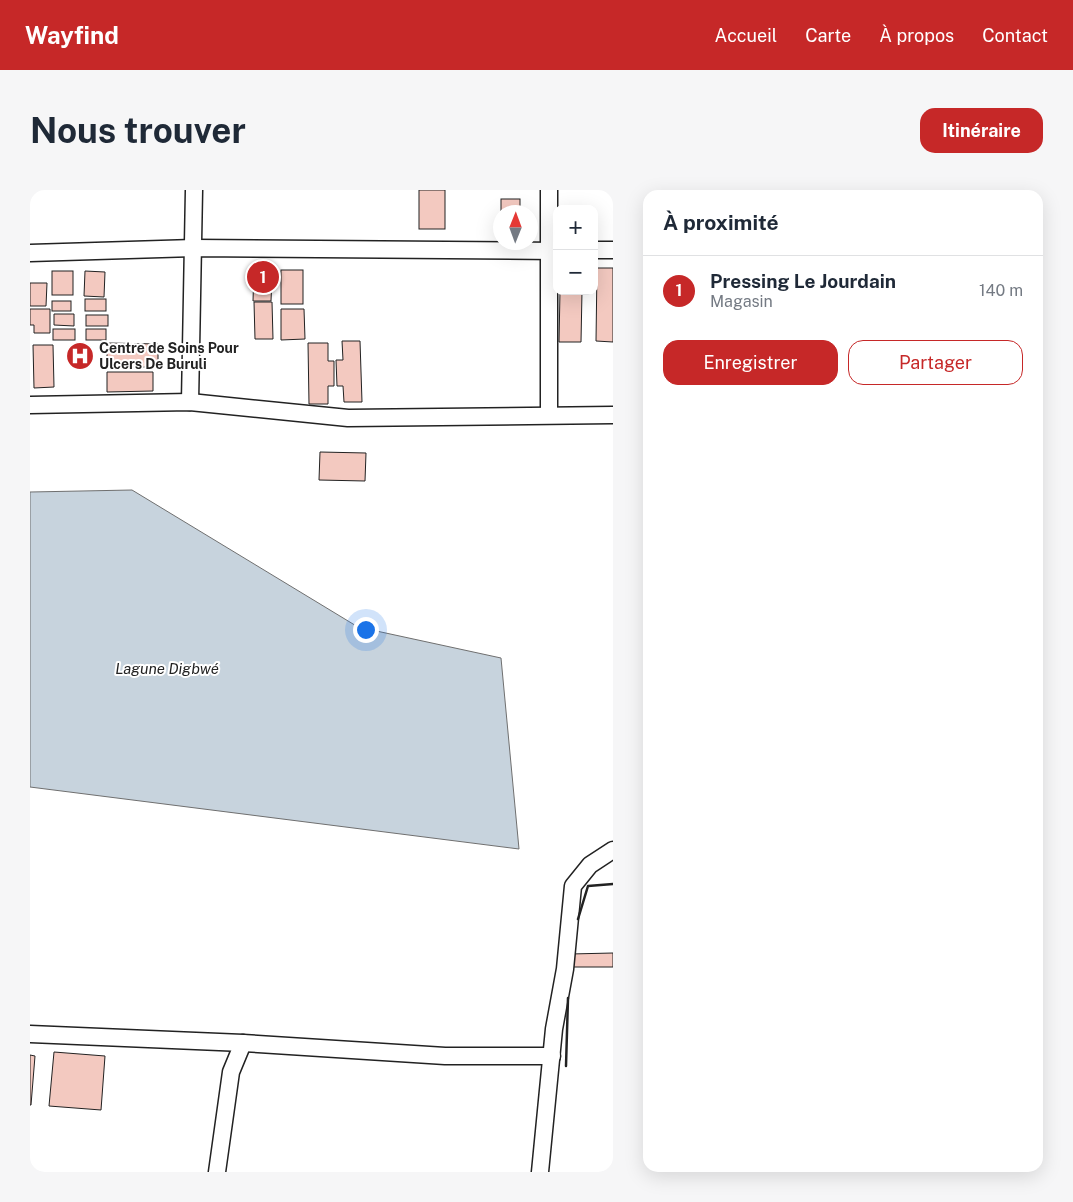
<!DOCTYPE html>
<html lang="fr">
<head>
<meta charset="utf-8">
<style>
	:root { --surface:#fff; --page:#f6f6f7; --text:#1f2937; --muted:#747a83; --line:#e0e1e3; --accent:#c62828 }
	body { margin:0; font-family:"Public Sans",sans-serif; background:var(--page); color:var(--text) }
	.controls { position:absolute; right:15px; top:15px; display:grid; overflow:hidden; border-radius:10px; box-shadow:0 5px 20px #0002 }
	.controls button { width:45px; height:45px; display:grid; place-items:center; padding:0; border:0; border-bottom:1px solid var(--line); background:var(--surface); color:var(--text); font:25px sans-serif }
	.compass { position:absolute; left:463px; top:15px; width:45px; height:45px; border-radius:50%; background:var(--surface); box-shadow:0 5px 20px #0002; rotate:1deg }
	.you { position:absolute; left:335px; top:439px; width:18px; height:18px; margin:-12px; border:4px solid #fff; border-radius:50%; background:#1a73e8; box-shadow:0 0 0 8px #1a73e833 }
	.badge { display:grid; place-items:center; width:32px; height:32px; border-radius:50%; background:var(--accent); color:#fff; font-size:16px; font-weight:700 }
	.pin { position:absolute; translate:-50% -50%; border:2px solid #fff; box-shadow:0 1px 5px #0006 }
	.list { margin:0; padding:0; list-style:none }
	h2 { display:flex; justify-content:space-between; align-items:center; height:65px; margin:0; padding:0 20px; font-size:21px }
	h2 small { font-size:16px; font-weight:400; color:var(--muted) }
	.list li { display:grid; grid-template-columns:32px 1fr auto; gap:15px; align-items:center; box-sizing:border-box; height:70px; padding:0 20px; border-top:1px solid var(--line) }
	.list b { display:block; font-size:19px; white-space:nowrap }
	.list p { margin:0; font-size:16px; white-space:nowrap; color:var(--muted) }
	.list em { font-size:16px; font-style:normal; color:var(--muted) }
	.actions { display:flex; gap:10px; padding:15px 20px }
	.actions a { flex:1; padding:11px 0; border:1px solid var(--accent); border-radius:15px; text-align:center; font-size:18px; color:var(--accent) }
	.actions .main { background:var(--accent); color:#fff }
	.map { position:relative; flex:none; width:583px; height:982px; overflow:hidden; border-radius:15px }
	header { display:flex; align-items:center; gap:30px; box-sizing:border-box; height:70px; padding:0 25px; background:var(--accent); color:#fff }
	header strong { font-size:24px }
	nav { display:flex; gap:28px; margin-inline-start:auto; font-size:18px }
	.intro { display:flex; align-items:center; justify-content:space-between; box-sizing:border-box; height:120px; padding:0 30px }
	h1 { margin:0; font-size:35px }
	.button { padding:12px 22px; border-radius:15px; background:var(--accent); color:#fff; font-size:18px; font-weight:700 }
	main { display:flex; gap:30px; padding:0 30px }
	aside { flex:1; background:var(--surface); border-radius:15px; box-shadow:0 5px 20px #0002 }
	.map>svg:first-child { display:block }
	.water { fill:#c7d3dd; stroke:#6f6f6f }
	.building { fill:#f3c9c0; stroke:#222 }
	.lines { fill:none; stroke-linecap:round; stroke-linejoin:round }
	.street-casing { stroke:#222; stroke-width:19 }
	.street { stroke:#fff; stroke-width:16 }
	.wall { stroke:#222; stroke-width:2.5 }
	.labels { text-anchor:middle; stroke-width:4; stroke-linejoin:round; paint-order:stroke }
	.poi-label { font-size:14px; font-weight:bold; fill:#222; stroke:#fff; text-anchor:start }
	.water-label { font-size:15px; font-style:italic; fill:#222; stroke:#fff }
</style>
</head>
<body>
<header>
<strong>Wayfind</strong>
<nav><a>Accueil</a><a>Carte</a><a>À propos</a><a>Contact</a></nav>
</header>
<div class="intro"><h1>Nous trouver</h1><a class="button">Itinéraire</a></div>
<main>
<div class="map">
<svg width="583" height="982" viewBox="0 0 583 982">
	<rect width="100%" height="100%" fill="#fff"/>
	<!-- water -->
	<path class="water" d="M102,300L328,437L471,468L489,659L0,597V302Z"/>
	<!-- building -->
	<g class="building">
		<rect x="389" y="0" width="26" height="39"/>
		<rect x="471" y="9" width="19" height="13"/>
		<path d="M567,78H583V152L566,151Z"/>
		<path d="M224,79L245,80V88H242L241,111H223Z"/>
		<rect x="251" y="80" width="22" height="34"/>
		<rect x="22" y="81" width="21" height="24"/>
		<path d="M55,81L75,82L74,107L54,106Z"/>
		<path d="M0,93H17L16,116H0Z"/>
		<path d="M530,101H552L551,152H529Z"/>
		<rect x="55" y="109" width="21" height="12"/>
		<rect x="22" y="111" width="19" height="10"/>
		<path d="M224,112H242L243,149H225Z"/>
		<path d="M0,119H20V143H4V135H0Z"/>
		<path d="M251,119H274L275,149L251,150Z"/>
		<path d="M24,124H44V136L24,135Z"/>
		<rect x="56" y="125" width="22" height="11"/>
		<rect x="23" y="139" width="22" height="11"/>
		<rect x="56" y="139" width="20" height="11"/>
		<path d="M312,151H330L332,212H314L313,196H307L306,170H313Z"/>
		<path d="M77,153L128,154V177H77Z"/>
		<path d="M278,153H298V171H304V196H298V214H279Z"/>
		<path d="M3,155H23L24,197L4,198Z"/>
		<path d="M77,182H123V201L77,202Z"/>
		<path d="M290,262L336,263L335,291L289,290Z"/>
		<path d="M583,763V777H540V764Z"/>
		<path d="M24,862L75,866L71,920L19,916Z"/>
		<path d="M0,865L5,866L1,915H0Z"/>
	</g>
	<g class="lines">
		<!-- street casing -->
		<g class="street-casing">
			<g id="street">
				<path d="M519,0V224"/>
				<path d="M564,60H583"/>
				<path d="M0,63L164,58L527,61"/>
				<path d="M160,212L164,0"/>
				<path d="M0,215L160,212L318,228L583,225"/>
				<path d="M0,844L213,853L415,866H522"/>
				<path d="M187,982L201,882L213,853"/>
				<path d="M510,982L524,839L535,779L543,696L560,675L583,660"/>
			</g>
		</g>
		<!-- street -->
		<use href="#street" class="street"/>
		<!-- wall -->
		<g class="wall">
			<path d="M548,729L558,696L583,694"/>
			<path d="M536,876L538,808"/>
		</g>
	</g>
	<!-- icons -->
	<defs>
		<g id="hospital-disc" transform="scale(1.4375)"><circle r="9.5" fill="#c62828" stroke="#fff"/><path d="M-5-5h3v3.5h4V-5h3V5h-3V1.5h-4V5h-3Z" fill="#fff"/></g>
	</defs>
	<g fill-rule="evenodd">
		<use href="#hospital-disc" x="50" y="166"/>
	</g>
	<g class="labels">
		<!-- poi labels -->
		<g class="poi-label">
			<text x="69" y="163">Centre de Soins Pour<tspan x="69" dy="16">Ulcers De Buruli</tspan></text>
		</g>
		<!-- water labels -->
		<g class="water-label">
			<text x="137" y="484">Lagune Digbwé</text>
		</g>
	</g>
</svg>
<div class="controls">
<button>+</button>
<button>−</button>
</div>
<svg class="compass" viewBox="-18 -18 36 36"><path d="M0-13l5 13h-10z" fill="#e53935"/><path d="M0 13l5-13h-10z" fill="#747a83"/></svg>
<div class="you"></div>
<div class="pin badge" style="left:233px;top:87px">1</div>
</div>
<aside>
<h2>À proximité<small></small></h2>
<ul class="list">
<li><span class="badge">1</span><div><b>Pressing Le Jourdain</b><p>Magasin</p></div><em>140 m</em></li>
</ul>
<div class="actions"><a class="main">Enregistrer</a><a>Partager</a></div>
</aside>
</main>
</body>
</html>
